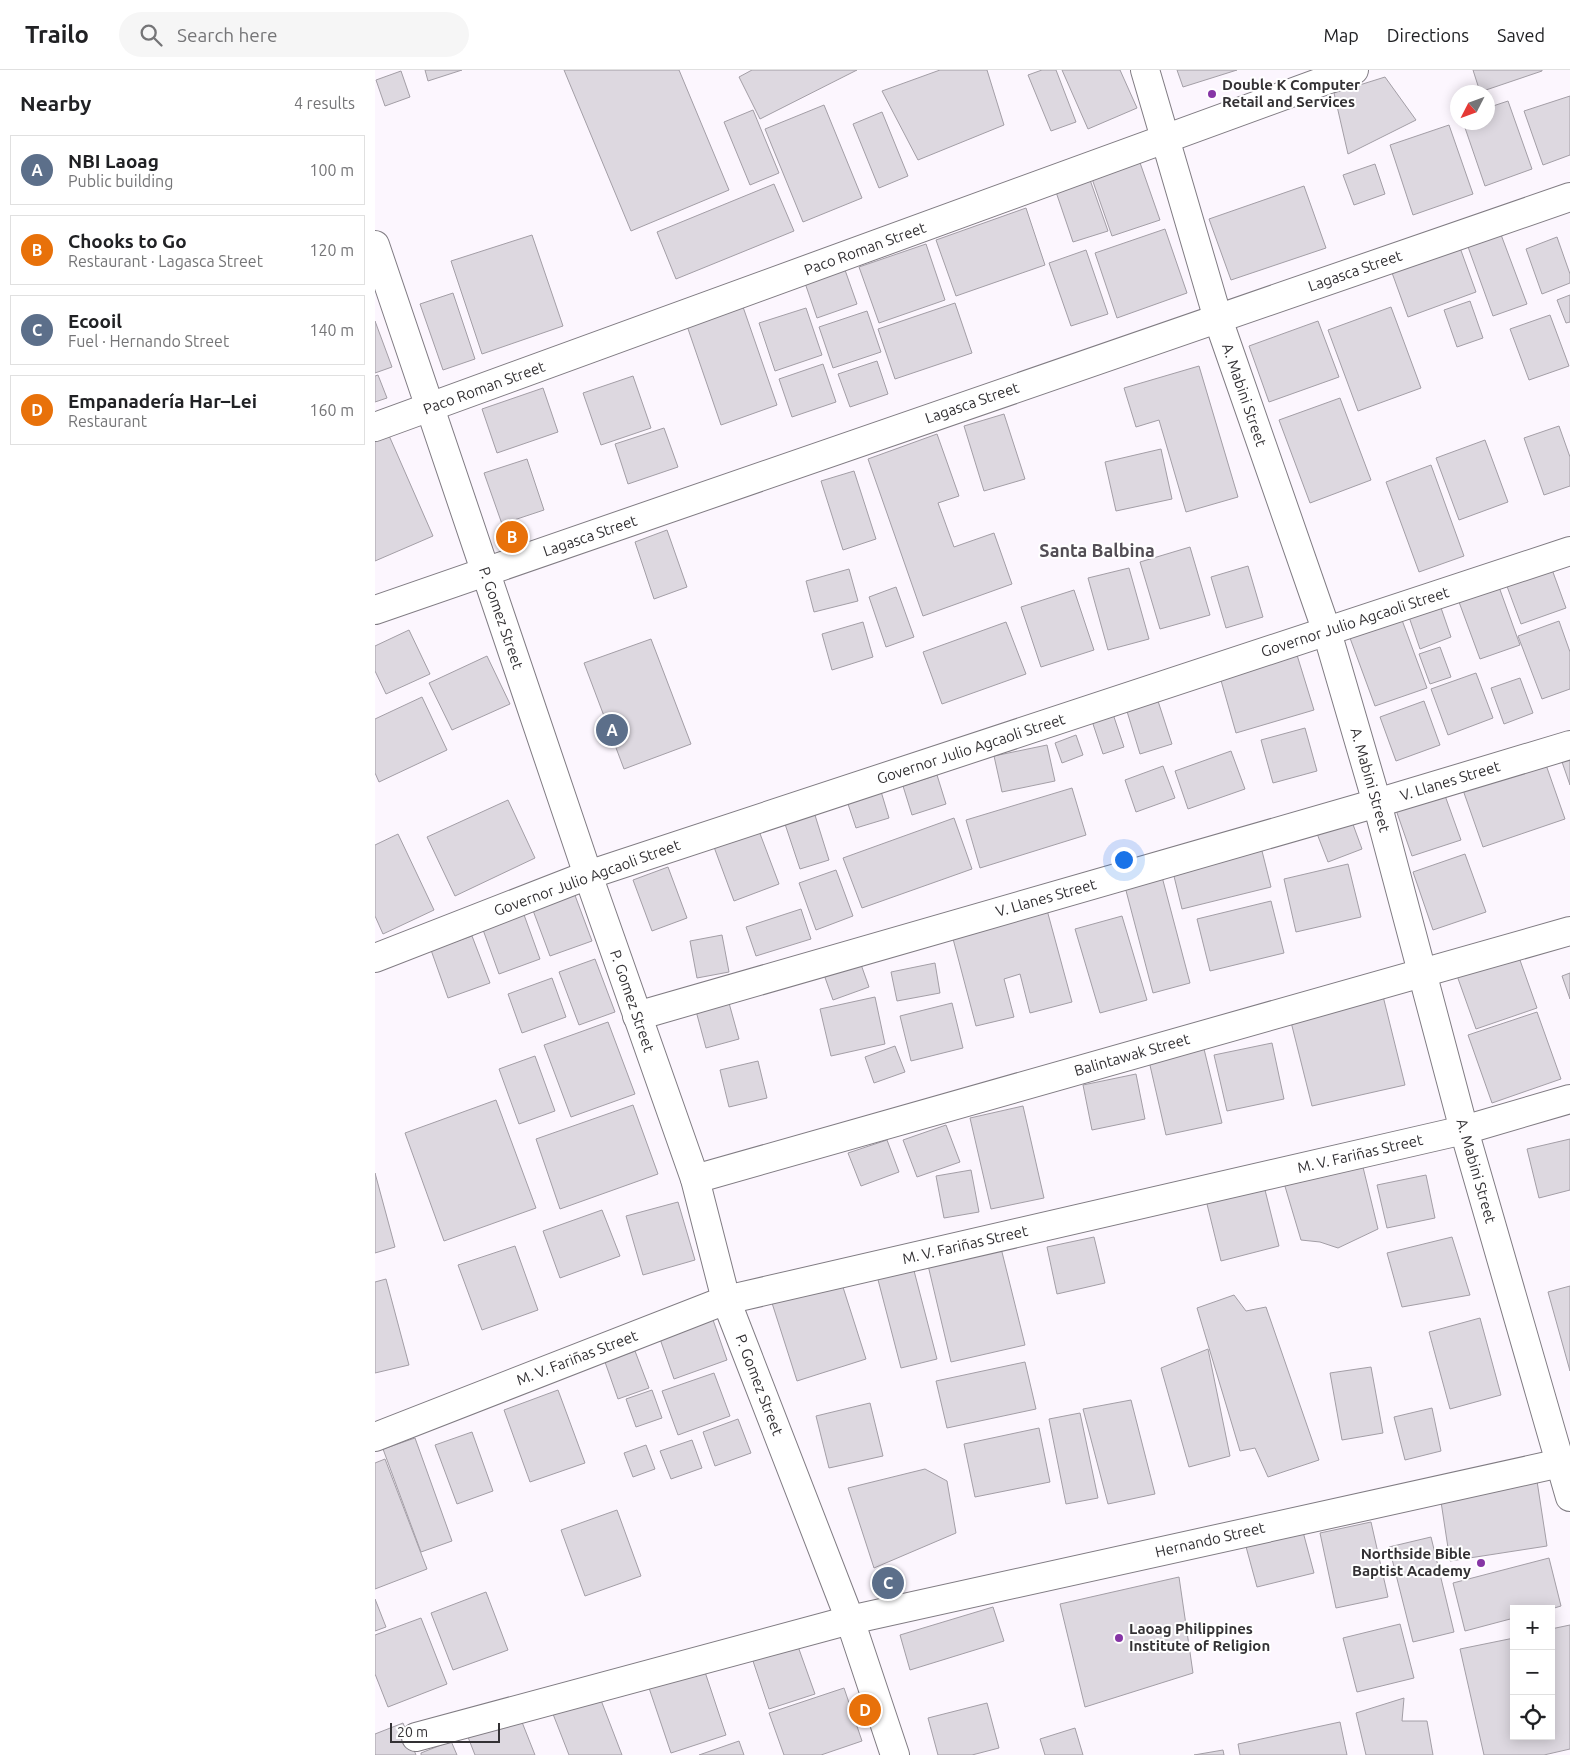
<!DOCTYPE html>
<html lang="en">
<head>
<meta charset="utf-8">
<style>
	:root { --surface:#fff; --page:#f6f6f6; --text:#202124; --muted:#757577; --line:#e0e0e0; --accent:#2563eb }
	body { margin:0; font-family:Ubuntu,sans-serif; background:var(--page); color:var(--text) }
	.controls { position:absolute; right:15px; bottom:15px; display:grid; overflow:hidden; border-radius:0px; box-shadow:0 2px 12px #0003 }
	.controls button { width:45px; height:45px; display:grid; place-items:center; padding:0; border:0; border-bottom:1px solid var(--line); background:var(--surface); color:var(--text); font:25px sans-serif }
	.compass { position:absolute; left:1075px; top:15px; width:45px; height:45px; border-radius:50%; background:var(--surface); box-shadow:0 2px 12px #0003; rotate:228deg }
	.scale { position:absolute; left:15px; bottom:12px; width:110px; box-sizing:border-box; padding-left:5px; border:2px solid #333134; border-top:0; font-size:14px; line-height:18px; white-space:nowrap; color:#333134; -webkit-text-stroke:4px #fff; paint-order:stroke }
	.you { position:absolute; left:748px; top:789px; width:18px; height:18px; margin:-12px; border:4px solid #fff; border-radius:50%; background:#1a73e8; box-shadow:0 0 0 8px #1a73e833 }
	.badge { display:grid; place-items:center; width:32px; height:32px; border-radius:50%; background:var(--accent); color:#fff; font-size:16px; font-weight:700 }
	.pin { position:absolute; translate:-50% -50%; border:2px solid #fff; box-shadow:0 1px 5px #0006 }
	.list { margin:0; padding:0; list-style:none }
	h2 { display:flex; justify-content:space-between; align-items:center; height:65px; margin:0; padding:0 20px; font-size:21px }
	h2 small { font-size:16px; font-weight:400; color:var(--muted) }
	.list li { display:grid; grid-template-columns:32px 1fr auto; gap:15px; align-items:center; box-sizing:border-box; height:70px; margin:0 10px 10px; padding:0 10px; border:1px solid var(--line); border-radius:0px }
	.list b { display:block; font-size:19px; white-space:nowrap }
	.list p { margin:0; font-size:16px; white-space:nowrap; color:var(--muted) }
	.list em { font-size:16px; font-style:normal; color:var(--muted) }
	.icon { flex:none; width:28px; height:28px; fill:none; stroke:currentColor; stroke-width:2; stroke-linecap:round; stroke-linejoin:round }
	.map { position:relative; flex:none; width:1195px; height:1685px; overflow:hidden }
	header { display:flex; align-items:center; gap:30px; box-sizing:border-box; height:70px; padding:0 25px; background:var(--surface); border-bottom:1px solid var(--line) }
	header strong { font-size:24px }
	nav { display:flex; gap:28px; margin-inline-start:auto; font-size:18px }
	.search { width:350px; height:45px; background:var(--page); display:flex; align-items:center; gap:12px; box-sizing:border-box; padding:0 18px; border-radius:28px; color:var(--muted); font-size:19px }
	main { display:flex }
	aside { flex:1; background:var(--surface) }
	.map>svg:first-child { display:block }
	.building { fill:#ddd8e0; stroke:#a39ea6 }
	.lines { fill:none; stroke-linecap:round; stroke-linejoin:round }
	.minor-casing { stroke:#807c83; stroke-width:30 }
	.major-casing { stroke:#807c83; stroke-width:30 }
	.minor { stroke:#fff; stroke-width:28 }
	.major { stroke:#fff; stroke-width:28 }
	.poi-dot { fill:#8635a5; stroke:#fff; stroke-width:2 }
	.labels { text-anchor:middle; stroke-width:4; stroke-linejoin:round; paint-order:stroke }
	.poi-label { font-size:15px; font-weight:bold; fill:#333134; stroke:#fff; text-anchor:start }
	.street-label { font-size:15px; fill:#333134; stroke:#fff }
	.quarter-label { font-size:18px; font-weight:bold; fill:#534e55; stroke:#fff }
</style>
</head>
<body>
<header>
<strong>Trailo</strong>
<div class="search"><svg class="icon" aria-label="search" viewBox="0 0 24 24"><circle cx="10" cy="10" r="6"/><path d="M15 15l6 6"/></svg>Search here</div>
<nav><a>Map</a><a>Directions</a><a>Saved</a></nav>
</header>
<main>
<aside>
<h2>Nearby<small>4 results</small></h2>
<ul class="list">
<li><span class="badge" style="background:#5c6f8a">A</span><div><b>NBI Laoag</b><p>Public building</p></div><em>100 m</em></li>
<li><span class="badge" style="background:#e8710a">B</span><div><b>Chooks to Go</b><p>Restaurant · Lagasca Street</p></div><em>120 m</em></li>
<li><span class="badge" style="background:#5c6f8a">C</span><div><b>Ecooil</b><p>Fuel · Hernando Street</p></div><em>140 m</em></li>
<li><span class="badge" style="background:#e8710a">D</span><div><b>Empanadería Har–Lei</b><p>Restaurant</p></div><em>160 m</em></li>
</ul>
</aside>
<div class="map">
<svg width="1195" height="1685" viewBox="0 0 1195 1685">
	<rect width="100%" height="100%" fill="#fcf6fe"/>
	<!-- building -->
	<g class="building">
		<path d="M50,0H87L53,11Z"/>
		<path d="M189,0H304L354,120L256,161Z"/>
		<path d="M377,0H482L385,49L364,7Z"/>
		<path d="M565,0H612L629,55L543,90L507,21Z"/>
		<path d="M667,0H681L701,52L676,61L653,5Z"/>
		<path d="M687,0H745L762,38L713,59Z"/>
		<path d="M802,0H862L808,17Z"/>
		<path d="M1098,0H1167V1L1105,22Z"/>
		<path d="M26,1L35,27L10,36L1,10Z"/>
		<path d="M1010,7L1041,50L973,84L959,23Z"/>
		<path d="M1195,26V85L1168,95L1149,41Z"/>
		<path d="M1133,31L1157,99L1110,116L1088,52H1112V38Z"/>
		<path d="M449,35L487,128L428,152L390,59Z"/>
		<path d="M378,40L404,103L375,115L349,52Z"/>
		<path d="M507,42L533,106L504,118L478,54Z"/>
		<path d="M1074,55L1098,124L1038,145L1015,75Z"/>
		<path d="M763,87L785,150L737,166L715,103Z"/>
		<path d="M1000,94L1010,124L979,135L968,105Z"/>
		<path d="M714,107L733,161L698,172L680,119Z"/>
		<path d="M399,114L419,161L301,209L282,162Z"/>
		<path d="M929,116L951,178L856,210L834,149Z"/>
		<path d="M651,138L670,195L581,226L561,170Z"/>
		<path d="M790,159L812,223L742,248L720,183Z"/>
		<path d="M1125,162L1152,234L1118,246L1092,174Z"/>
		<path d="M157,165L188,256L107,284L76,191Z"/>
		<path d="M1182,167L1195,204V213L1167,224L1151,179Z"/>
		<path d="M551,174L570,230L504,253L484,197Z"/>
		<path d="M1084,175L1101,222L1033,247L1016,200Z"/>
		<path d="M711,180L733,244L696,256L674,193Z"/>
		<path d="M470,200L482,234L442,248L430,213Z"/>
		<path d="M78,223L100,289L68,300L45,234Z"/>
		<path d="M1195,225V252L1191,253L1182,230Z"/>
		<path d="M1095,231L1108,268L1082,277L1069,240Z"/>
		<path d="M580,233L597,283L520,309L503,259Z"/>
		<path d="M367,234L402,335L346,355L311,253Z"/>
		<path d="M1016,237L1046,318L983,341L953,260Z"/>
		<path d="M431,238L447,285L400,301L384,253Z"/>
		<path d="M492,241L506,282L458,298L444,257Z"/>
		<path d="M1175,245L1194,296L1154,310L1135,259Z"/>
		<path d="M0,251L17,297L0,303Z"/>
		<path d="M943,251L964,307L894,332L874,276Z"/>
		<path d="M502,291L513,324L475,337L463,304Z"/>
		<path d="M448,294L461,332L417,347L404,309Z"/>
		<path d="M824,296L863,427L811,442L784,350L761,357L749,318Z"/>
		<path d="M3,305L12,328L0,332V306Z"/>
		<path d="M258,306L276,358L226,375L208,323Z"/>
		<path d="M168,318L183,362L122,383L107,339Z"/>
		<path d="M965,328L996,410L935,433L904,350Z"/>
		<path d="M629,344L650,409L609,421L589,356Z"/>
		<path d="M1184,356L1195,387V416L1169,425L1149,368Z"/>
		<path d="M289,358L303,397L253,414L240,374Z"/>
		<path d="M12,361L58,466L0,491V366Z"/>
		<path d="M562,364L584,426L563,433L579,477L619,463L637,514L548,546L493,389Z"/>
		<path d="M1110,370L1133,432L1084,450L1061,388Z"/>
		<path d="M786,379L797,429L741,441L730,392Z"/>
		<path d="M152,389L169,440L127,454L109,403Z"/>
		<path d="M1056,395L1089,486L1044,502L1011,412Z"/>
		<path d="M479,401L501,469L468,480L446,411Z"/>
		<path d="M292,460L312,517L279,529L260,472Z"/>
		<path d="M815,477L835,545L785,559L765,492Z"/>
		<path d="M1175,494L1191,538L1146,554L1130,511Z"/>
		<path d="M873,496L888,547L851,558L836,507Z"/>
		<path d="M754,498L774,569L733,580L713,508Z"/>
		<path d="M474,499L483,531L439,542L431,511Z"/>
		<path d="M521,517L539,567L511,577L494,527Z"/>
		<path d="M1124,517L1145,575L1105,589L1084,532Z"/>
		<path d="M699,520L719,580L666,597L646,537Z"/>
		<path d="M1064,532L1076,567L1045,579L1033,544Z"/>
		<path d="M1027,550L1052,618L1000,636L975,568Z"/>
		<path d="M1184,551L1195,582V619L1167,629L1143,566Z"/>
		<path d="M488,552L498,587L457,600L447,564Z"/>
		<path d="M631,552L651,604L567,634L548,582Z"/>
		<path d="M34,560L55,604L11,624L0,601V576Z"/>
		<path d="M276,569L316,674L249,699L209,593Z"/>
		<path d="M1065,577L1076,607L1055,614L1044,584Z"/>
		<path d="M922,585L939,640L861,663L845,607Z"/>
		<path d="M112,586L135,634L77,660L54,613Z"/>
		<path d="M1101,603L1118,648L1073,665L1056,619Z"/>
		<path d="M1145,608L1158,643L1129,654L1116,618Z"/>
		<path d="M47,627L72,680L4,712L0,703V649Z"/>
		<path d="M782,628L797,674L765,684L751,638Z"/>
		<path d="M1049,631L1065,675L1021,691L1005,647Z"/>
		<path d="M738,644L749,677L728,684L717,651Z"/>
		<path d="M930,658L942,701L898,713L886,670Z"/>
		<path d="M701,665L708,685L687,693L680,673Z"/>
		<path d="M672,675L680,711L627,722L619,686Z"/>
		<path d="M856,681L870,719L813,739L800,701Z"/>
		<path d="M1195,686V715L1186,689Z"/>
		<path d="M1170,692L1190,749L1108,777L1088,720Z"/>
		<path d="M788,696L800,728L761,742L750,710Z"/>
		<path d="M562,705L571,734L537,745L528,716Z"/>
		<path d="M505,718L514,748L481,758L471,728Z"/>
		<path d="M697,718L711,765L605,798L591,750Z"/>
		<path d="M1068,720L1086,770L1037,786L1020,737Z"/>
		<path d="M133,730L160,788L80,826L52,767Z"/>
		<path d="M439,742L454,790L425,799L409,751Z"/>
		<path d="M579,748L597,799L487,838L468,788Z"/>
		<path d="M976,749L987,779L953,792L941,761Z"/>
		<path d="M384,761L404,814L359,831L339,777Z"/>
		<path d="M23,764L59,840L8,864L0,846V775Z"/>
		<path d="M886,777L896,817L807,839L797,798Z"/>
		<path d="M1090,784L1111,842L1058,860L1038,802Z"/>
		<path d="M973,794L986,847L921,862L909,809Z"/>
		<path d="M293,797L312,848L277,861L258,810Z"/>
		<path d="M461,800L478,846L441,860L424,813Z"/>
		<path d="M786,803L815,913L778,923L749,813Z"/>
		<path d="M198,820L217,871L175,886L156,835Z"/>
		<path d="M896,831L909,883L835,901L822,849Z"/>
		<path d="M426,839L436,869L381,886L371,857Z"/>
		<path d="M672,840L697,932L655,943L645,904L629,909L639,947L601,956L577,865Z"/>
		<path d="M148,842L165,889L124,904L107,857Z"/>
		<path d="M747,846L772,930L725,943L700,859Z"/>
		<path d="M347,865L354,902L322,908L315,871Z"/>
		<path d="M97,866L115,913L73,928L56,880Z"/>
		<path d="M1141,879L1162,938L1101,959L1080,900Z"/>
		<path d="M483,886L494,917L458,930L447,899Z"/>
		<path d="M220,889L240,942L204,955L184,902Z"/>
		<path d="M560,893L565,923L522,931L516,902Z"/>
		<path d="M1195,903V929L1187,906Z"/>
		<path d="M177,908L191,947L147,963L133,924Z"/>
		<path d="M1007,922L1030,1015L937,1036L914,944Z"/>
		<path d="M500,927L510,974L456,986L445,939Z"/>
		<path d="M354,933L364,969L331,978L321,941Z"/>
		<path d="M577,933L588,978L536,991L525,946Z"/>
		<path d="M1162,942L1186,1009L1117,1033L1093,965Z"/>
		<path d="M233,952L260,1024L196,1047L169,975Z"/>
		<path d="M897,973L909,1029L852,1041L839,985Z"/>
		<path d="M520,976L530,1002L499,1013L490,987Z"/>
		<path d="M829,979L847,1053L791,1065L774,991Z"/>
		<path d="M160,986L180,1041L144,1054L124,999Z"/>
		<path d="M383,991L392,1028L354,1037L345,1000Z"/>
		<path d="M761,1004L770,1049L717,1060L708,1015Z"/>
		<path d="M121,1030L161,1138L69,1171L30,1063Z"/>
		<path d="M258,1035L283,1104L185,1139L161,1069Z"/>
		<path d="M648,1036L669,1128L616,1139L595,1048Z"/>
		<path d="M571,1055L585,1092L542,1107L528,1070Z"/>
		<path d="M1195,1069V1120L1164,1128L1152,1079Z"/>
		<path d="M512,1070L524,1102L486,1116L473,1083Z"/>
		<path d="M986,1089L1003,1159L963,1178L945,1172L926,1170L906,1103Z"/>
		<path d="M596,1100L604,1142L569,1148L561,1106Z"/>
		<path d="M0,1103L20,1177L0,1183Z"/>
		<path d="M1051,1105L1060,1148L1012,1158L1002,1115Z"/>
		<path d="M889,1116L904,1176L846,1191L831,1130Z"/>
		<path d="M303,1132L320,1190L268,1205L251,1146Z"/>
		<path d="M227,1140L245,1186L185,1208L168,1161Z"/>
		<path d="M719,1167L730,1213L682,1224L672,1177Z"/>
		<path d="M1077,1167L1095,1225L1027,1237L1012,1183Z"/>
		<path d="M625,1174L650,1275L576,1292L552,1191Z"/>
		<path d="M140,1176L163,1240L107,1260L83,1195Z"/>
		<path d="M537,1193L562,1289L526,1298L501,1202Z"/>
		<path d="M11,1209L34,1295L0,1303V1212Z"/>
		<path d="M466,1211L491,1289L422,1311L397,1233Z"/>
		<path d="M1195,1216V1301L1173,1222Z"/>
		<path d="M859,1225L871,1241L891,1237L944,1390L893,1407L880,1378L865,1381L822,1238Z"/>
		<path d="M337,1247L352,1290L299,1309L284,1266Z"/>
		<path d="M1105,1248L1126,1325L1075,1339L1054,1262Z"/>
		<path d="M833,1279L855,1386L814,1397L786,1298Z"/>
		<path d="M260,1281L274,1318L243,1329L230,1292Z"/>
		<path d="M650,1292L661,1339L572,1358L561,1311Z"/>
		<path d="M996,1297L1008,1363L967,1370L955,1303Z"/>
		<path d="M339,1303L355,1346L303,1365L287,1321Z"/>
		<path d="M183,1320L210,1393L155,1412L129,1340Z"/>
		<path d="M277,1320L287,1348L261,1357L251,1329Z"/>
		<path d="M756,1330L780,1424L733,1434L708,1339Z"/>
		<path d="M495,1333L508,1386L454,1398L441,1346Z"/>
		<path d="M1057,1338L1066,1381L1030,1390L1019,1347Z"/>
		<path d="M705,1343L723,1428L691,1434L674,1349Z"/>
		<path d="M363,1349L376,1383L340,1396L328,1362Z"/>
		<path d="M664,1358L675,1412L600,1427L589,1374Z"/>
		<path d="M97,1362L118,1421L82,1434L60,1375Z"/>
		<path d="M40,1368L77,1471L46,1482L8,1379Z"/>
		<path d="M317,1370L327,1398L296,1409L285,1381Z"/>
		<path d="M271,1375L280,1399L258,1407L249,1383Z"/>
		<path d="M10,1389L52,1499L0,1519V1393Z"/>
		<path d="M550,1399L572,1411L581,1463L499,1498L473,1418Z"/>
		<path d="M1162,1411L1172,1476L1075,1491L1065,1425Z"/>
		<path d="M242,1440L266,1506L210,1526L186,1460Z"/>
		<path d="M996,1452L1013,1527L961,1538L945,1463Z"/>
		<path d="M927,1458L939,1503L882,1517L870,1473Z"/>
		<path d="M1056,1467L1079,1562L1038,1572L1014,1477Z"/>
		<path d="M1174,1488L1186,1536L1176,1539H1139V1548L1090,1561L1078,1513Z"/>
		<path d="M804,1507L818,1603L710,1637L685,1534Z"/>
		<path d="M111,1522L133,1580L78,1600L56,1543Z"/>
		<path d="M0,1529L11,1557L0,1561Z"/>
		<path d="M618,1537L629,1571L535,1600L525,1565Z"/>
		<path d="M46,1548L72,1614L13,1637L0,1604V1565Z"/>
		<path d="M1025,1554L1039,1608L982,1622L968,1568Z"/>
		<path d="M1195,1555V1679L1169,1685H1109L1085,1579L1139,1568V1666H1176V1559Z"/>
		<path d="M420,1568L440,1624L394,1639L375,1582Z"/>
		<path d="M327,1593L351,1665L296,1683L272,1612Z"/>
		<path d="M469,1618L487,1671L446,1685H409L394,1643Z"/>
		<path d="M224,1625L247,1685H194L178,1644Z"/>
		<path d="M1029,1628L1027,1651H1052L1058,1685H991L981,1643Z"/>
		<path d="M612,1633L624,1678L597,1685H563L553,1648Z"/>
		<path d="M143,1642L160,1685H100L91,1662Z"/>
		<path d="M965,1652L972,1685H865L863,1674Z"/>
		<path d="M28,1653L41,1685H0V1664Z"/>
		<path d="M700,1658L708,1685H670L665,1669Z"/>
		<path d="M76,1671L82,1685H46V1683Z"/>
		<path d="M364,1671L369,1685H324Z"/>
		<path d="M848,1680L849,1685H819Z"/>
	</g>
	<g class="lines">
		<!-- minor casing -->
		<g class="minor-casing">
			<g id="minor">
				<path d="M770,0L843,249L952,562L1002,733L1089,1060L1195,1427"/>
				<path d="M0,357L979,0"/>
				<path d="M0,540L1195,127"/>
				<path d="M0,888L213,805L1195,481"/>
				<path d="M262,946L1002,733L1195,675"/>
				<path d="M320,1109L1195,861"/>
				<path d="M0,1367L351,1230L1089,1060L1195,1029"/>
				<path d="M41,1667L475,1550L1195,1391"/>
			</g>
		</g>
		<!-- major casing -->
		<g class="major-casing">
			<path id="major" d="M0,175L213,805L320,1109L351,1230L475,1550L520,1685"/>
		</g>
		<!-- minor -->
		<use href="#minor" class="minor"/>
		<!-- major -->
		<use href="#major" class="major"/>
	</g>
	<!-- markers -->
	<g class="poi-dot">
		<circle cx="837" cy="24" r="5"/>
		<circle cx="1106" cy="1493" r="5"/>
		<circle cx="744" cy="1568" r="5"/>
	</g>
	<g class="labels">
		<!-- poi labels -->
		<g class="poi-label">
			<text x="847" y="20">Double K Computer<tspan x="847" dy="17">Retail and Services</tspan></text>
			<text x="1096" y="1489" text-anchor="end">Northside Bible<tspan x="1096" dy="17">Baptist Academy</tspan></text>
			<text x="754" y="1564">Laoag Philippines<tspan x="754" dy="17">Institute of Religion</tspan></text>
		</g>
		<!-- street labels -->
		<g class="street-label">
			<text transform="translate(490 179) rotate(-20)" y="5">Paco Roman Street</text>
			<text transform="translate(980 201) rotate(-19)" y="5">Lagasca Street</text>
			<text transform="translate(109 318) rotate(-20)" y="5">Paco Roman Street</text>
			<text transform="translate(869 325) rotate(71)" y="5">A. Mabini Street</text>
			<text transform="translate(597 333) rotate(-19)" y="5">Lagasca Street</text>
			<text transform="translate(215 466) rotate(-19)" y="5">Lagasca Street</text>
			<text transform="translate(126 548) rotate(71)" y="5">P. Gomez Street</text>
			<text transform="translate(980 552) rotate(-18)" y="5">Governor Julio Agcaoli Street</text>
			<text transform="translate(596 679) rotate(-18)" y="5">Governor Julio Agcaoli Street</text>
			<text transform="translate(995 710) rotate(74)" y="5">A. Mabini Street</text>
			<text transform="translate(1075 711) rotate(-17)" y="5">V. Llanes Street</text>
			<text transform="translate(212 808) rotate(-20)" y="5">Governor Julio Agcaoli Street</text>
			<text transform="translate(671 828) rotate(-16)" y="5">V. Llanes Street</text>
			<text transform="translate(257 931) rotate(71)" y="5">P. Gomez Street</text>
			<text transform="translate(757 985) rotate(-16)" y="5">Balintawak Street</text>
			<text transform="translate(985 1084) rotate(-13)" y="5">M. V. Fariñas Street</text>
			<text transform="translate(1101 1101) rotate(74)" y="5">A. Mabini Street</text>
			<text transform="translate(590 1175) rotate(-13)" y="5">M. V. Fariñas Street</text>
			<text transform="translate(202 1288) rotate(-21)" y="5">M. V. Fariñas Street</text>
			<text transform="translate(384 1315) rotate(69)" y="5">P. Gomez Street</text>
			<text transform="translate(835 1470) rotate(-13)" y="5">Hernando Street</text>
		</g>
		<!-- quarter labels -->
		<g class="quarter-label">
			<text x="722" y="487">Santa Balbina</text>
		</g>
	</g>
</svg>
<div class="controls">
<button>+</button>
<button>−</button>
<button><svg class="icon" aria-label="locate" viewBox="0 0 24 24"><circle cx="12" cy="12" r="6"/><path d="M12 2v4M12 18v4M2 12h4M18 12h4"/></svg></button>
</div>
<svg class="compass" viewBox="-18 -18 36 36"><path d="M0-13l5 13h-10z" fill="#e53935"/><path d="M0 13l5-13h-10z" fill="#757577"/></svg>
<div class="scale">20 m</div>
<div class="you"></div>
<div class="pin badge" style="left:237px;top:660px;background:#5c6f8a">A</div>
<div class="pin badge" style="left:137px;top:467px;background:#e8710a">B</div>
<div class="pin badge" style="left:513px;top:1513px;background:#5c6f8a">C</div>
<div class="pin badge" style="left:490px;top:1640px;background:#e8710a">D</div>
</div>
</main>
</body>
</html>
